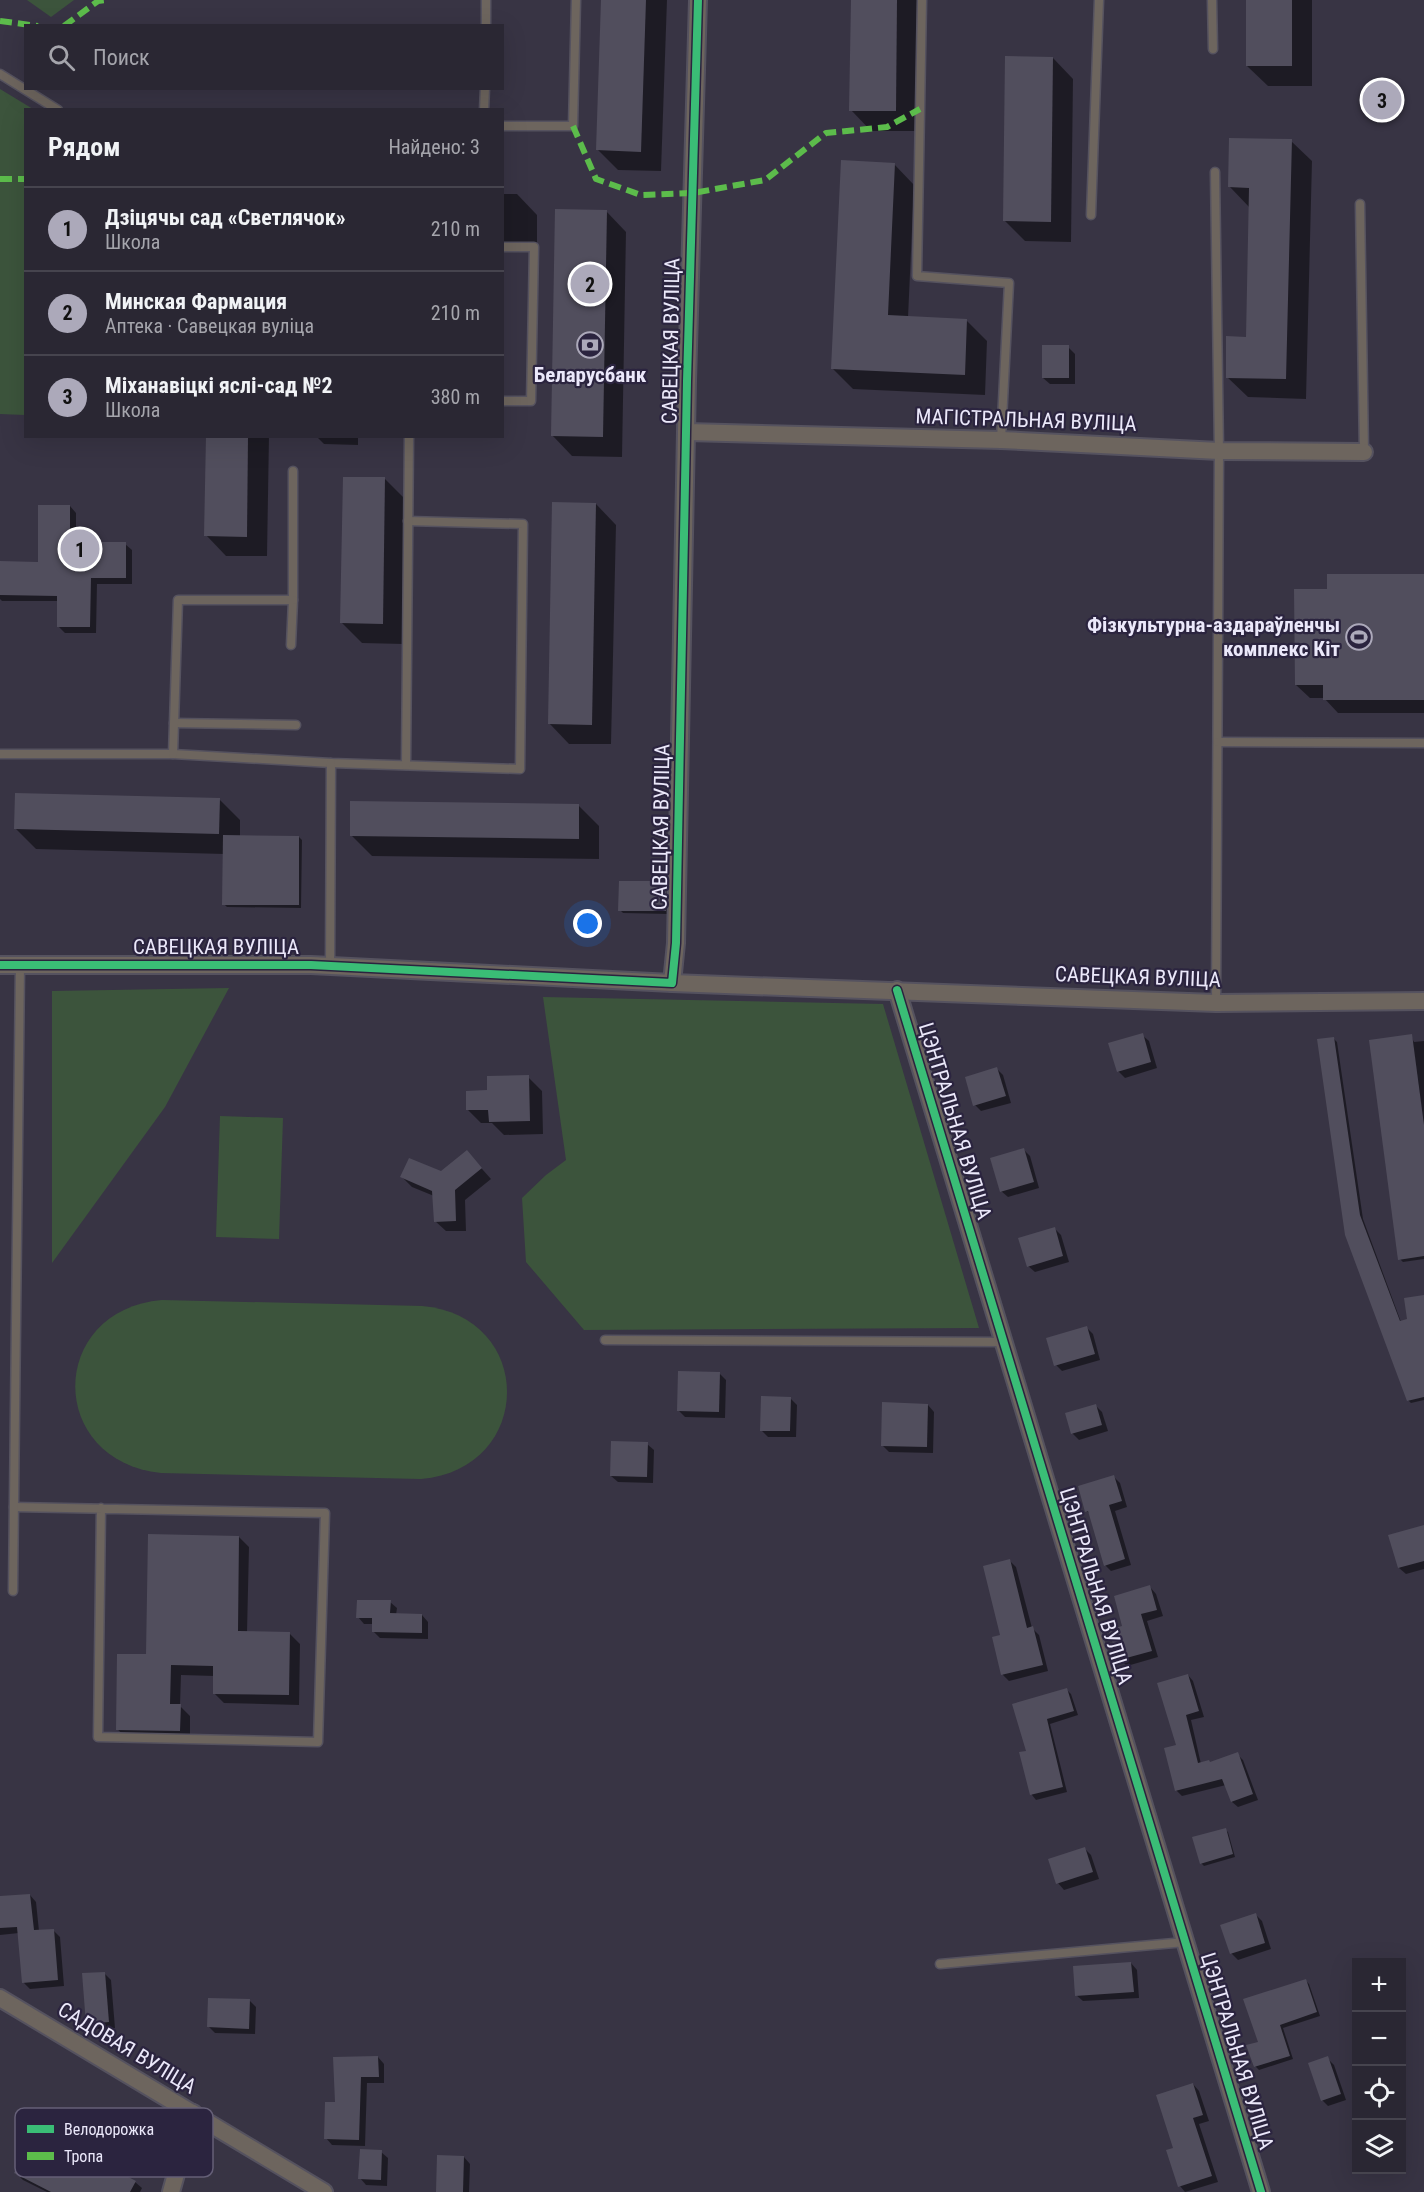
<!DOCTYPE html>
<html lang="ru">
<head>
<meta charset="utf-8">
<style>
	:root { --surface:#2a2733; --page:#36333f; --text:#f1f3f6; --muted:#a5a5ac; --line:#46444e; --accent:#aca9ba }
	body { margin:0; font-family:"Roboto Condensed",sans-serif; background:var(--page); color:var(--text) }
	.controls { position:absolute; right:18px; bottom:18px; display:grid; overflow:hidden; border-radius:0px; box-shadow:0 6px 24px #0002 }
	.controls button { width:54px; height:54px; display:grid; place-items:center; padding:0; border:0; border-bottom:2px solid var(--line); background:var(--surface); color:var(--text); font:30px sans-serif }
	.you { position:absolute; left:588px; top:924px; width:21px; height:21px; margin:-15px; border:4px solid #fff; border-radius:50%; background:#1a73e8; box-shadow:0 0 0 9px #1a73e833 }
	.badge { display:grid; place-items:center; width:39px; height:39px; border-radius:50%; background:var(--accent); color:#111; font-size:20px; font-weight:700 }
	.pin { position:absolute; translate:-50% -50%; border:3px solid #fff; box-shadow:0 2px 6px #0006 }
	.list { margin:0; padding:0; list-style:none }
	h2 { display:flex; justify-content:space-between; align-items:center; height:78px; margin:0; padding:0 24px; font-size:26px }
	h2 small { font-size:20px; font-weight:400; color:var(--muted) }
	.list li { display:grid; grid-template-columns:39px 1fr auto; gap:18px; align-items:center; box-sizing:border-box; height:84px; padding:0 24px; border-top:2px solid var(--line) }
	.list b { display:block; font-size:22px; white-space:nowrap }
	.list p { margin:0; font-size:20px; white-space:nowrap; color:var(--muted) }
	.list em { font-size:20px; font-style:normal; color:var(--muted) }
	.icon { flex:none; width:33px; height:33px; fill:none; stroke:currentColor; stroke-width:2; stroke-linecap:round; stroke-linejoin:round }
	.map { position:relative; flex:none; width:1424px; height:2192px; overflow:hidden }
	.search { position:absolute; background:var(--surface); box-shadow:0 6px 24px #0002; left:24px; top:24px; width:480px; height:66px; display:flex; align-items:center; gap:15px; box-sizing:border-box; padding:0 21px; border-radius:0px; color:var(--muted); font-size:22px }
	.panel { position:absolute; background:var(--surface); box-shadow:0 6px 24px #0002; left:24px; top:108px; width:480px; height:330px; border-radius:0px }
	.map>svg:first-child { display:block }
	.green { fill:#3c543c }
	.shadow { fill:#0007 }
	.building { fill:#514e5d }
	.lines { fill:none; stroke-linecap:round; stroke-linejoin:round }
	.lane-casing { stroke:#55525f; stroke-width:11 }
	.street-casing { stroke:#55525f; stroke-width:20 }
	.lane { stroke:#6d655e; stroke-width:8 }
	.street { stroke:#6d655e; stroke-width:16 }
	.quiet { stroke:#5cbc4b; stroke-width:6; stroke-dasharray:12 6; stroke-linecap:butt }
	.cycleway-casing { stroke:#2b243f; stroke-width:11 }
	.cycleway { stroke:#3abd76; stroke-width:8 }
	.labels { text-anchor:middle; stroke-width:4.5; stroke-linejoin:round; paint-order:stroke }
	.street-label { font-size:21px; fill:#ebe8fa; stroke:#2b243f }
	.poi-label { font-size:21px; font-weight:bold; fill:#ebe8fa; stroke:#2b243f }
	.key { fill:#2b243f; stroke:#655f77; stroke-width:1.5 }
	.key-label { font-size:16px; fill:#ebe8fa }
</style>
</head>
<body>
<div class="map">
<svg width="1424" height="2192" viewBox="0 0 1424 2192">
	<rect width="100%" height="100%" fill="#383444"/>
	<!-- green -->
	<g class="green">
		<path d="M27,0H74L51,17Z"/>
		<path d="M0,89L33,109L26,110L25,415L0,414Z"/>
		<path d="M229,988L165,1107L52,1263V991Z"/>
		<path d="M543,997L883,1004L979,1328L584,1330L526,1262L522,1198L546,1175L566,1160Z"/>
		<path d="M220,1116L283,1118L279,1239L216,1237Z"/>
		<path d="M162,1300L422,1306C536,1316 535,1469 421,1479L161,1473C46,1461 47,1310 162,1300Z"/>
	</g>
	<!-- shadow -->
	<g class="shadow">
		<path d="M603,0H667L661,171L618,170L598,150Z"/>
		<path d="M852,0H917L915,131H871L851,110Z"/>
		<path d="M1247,0H1312V86H1268L1247,66Z"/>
		<path d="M1053,58L1073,79L1071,242L1025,241L1004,220Z"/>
		<path d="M355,88H390V89H356Z"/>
		<path d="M1291,141L1312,161L1306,399L1248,397L1227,377L1247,338L1250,208L1230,187Z"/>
		<path d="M894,164L914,185L908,318L967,321L987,341L985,395L853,389L833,369Z"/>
		<path d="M502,194H517L537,215V248H502Z"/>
		<path d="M606,211L626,232L622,457L572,456L552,435Z"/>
		<path d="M1068,347L1075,354V384H1050L1043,378Z"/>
		<path d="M207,436H269L267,556H226L206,535Z"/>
		<path d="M316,436H358V445L324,444Z"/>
		<path d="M385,479L405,499L403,644L362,643L342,623Z"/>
		<path d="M596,504L616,525L611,744H569L549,723Z"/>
		<path d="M70,506L76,513V543L125,544L132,550V584H97L96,633H65L58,626V601H2L0,599V563H39Z"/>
		<path d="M1424,575V713H1338L1324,698H1310L1296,685L1328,590Z"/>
		<path d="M220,800L240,820V837H299L302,840L301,908L227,907L224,904V854L36,849L15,828Z"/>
		<path d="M579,806L599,826V859L372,856L351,835Z"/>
		<path d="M666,883L669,886L668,914L623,913L620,910Z"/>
		<path d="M1142,1035L1149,1041L1157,1068L1125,1078L1118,1071Z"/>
		<path d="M1411,1036L1414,1042L1424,1041V1259L1403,1262L1400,1259Z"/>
		<path d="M1334,1039L1337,1042L1363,1219L1401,1322L1408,1320L1424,1296V1400L1411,1403L1408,1400L1347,1235Z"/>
		<path d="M997,1069L1003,1075L1011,1103L981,1111L975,1105Z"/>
		<path d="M528,1077L542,1091L543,1134L504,1135L492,1123H481L468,1110L489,1092Z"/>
		<path d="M1023,1149L1030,1156L1039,1188L1008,1197L1001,1191Z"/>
		<path d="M467,1152L491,1179L465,1200L466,1231H446L435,1221L434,1196L412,1187L402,1177L442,1173Z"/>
		<path d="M1055,1229L1061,1235L1069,1262L1035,1272L1028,1266Z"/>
		<path d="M1086,1327L1093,1334L1100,1360L1062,1371L1056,1365Z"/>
		<path d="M719,1373L726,1380L725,1418L685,1417L678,1410Z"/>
		<path d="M790,1398L797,1405L796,1437H768L761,1430Z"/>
		<path d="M928,1405L934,1412L933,1453L889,1452L882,1445Z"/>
		<path d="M1096,1406L1102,1412L1108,1431L1079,1440L1072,1433Z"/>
		<path d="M647,1444L654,1450L653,1483L618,1482L611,1476Z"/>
		<path d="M1114,1477L1120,1483L1127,1507L1115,1511L1131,1565L1111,1571L1105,1565L1090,1514L1087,1511Z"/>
		<path d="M1424,1528V1569L1406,1574L1399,1568Z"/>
		<path d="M239,1537L249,1547L247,1633L290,1634L300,1644L299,1705L224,1703L214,1693V1676L181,1675L180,1706L190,1716V1740L128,1739L117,1729L148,1656Z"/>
		<path d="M1010,1561L1016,1567L1032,1628L1039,1635L1048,1671L1009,1681L1003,1675L994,1638L1002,1636Z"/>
		<path d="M1150,1587L1156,1594L1163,1616L1147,1621L1158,1657L1127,1666L1120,1659L1124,1627Z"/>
		<path d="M390,1602L397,1608L396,1615H422L428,1622V1639L380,1638L373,1631V1624H364L358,1617Z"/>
		<path d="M1188,1675L1193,1681L1204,1717L1191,1720L1201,1764H1211L1237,1754L1243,1760L1258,1800L1238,1807L1232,1802L1226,1785L1182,1796L1176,1790L1177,1746Z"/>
		<path d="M1066,1689L1071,1694L1078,1715L1050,1724L1067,1792L1036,1800L1032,1795L1021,1754L1028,1752L1014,1705Z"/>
		<path d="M1225,1830L1228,1832L1235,1857L1204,1866L1201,1863Z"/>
		<path d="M1085,1849L1091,1855L1099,1879L1064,1890L1058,1883Z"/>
		<path d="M30,1895L36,1902L39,1931L53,1930L60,1937L64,1986L30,1989L24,1983L19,1933L0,1935V1898Z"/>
		<path d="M1256,1915L1262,1921L1271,1949L1238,1960L1231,1953Z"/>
		<path d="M1131,1963L1137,1970L1139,1998L1083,2001L1076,1995Z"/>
		<path d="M104,1973L111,1980L115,2028L94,2029L88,2023Z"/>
		<path d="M1305,1980L1309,1984L1320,2016L1283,2028L1293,2059L1259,2070L1255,2066L1260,2043Z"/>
		<path d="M249,2000L256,2007L255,2034L215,2033L209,2027Z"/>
		<path d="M378,2057L384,2064V2083H367L365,2146L332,2145L326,2138L336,2104Z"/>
		<path d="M1327,2058L1334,2065L1346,2100L1328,2106L1322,2100Z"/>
		<path d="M1193,2084L1199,2091L1209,2121L1199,2124L1218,2182L1185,2192L1180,2186L1175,2149Z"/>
		<path d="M71,2146L77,2152L135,2182L142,2188L140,2192H47L23,2180L16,2173Z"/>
		<path d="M381,2152L388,2158L387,2186L366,2185L360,2178Z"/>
		<path d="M464,2157L470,2164L469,2192H439Z"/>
	</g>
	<!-- building -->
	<g class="building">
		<path d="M601,0H646L641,152L596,150Z"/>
		<path d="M851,0H897L896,111H849Z"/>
		<rect x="1246" y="0" width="46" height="66"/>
		<path d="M1005,56L1053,57L1051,222L1003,221Z"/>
		<path d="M1229,138L1292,139L1286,379L1226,378V336L1246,337L1249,188L1228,187Z"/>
		<path d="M841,160L895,163L888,315L967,319L965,375L831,369Z"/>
		<path d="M555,209L607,210L603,437L551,436Z"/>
		<rect x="1042" y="345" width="27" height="33"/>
		<path d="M206,436H248L247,537L204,536Z"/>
		<path d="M343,477H385L383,624L340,623Z"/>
		<path d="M552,502L596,503L592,725L548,724Z"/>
		<path d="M38,505H70V542H126V578H91L90,627H57V596L0,595V561L38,562Z"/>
		<path d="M1327,574H1424V700H1323V685H1295L1294,589H1327Z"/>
		<path d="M15,793L220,798L219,834L14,829Z"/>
		<path d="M350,801L579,804V839L350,836Z"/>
		<path d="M223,835L299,836V905H222Z"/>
		<path d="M619,881H667L666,911H618Z"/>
		<path d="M1143,1033L1151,1062L1117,1072L1108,1043Z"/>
		<path d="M1412,1034L1424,1125V1256L1398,1260L1369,1040Z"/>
		<path d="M1334,1037L1360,1215L1400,1321L1407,1319L1404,1298L1424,1295V1397L1407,1401L1345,1235L1317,1039Z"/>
		<path d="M997,1067L1006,1096L973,1106L965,1077Z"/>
		<path d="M529,1075L530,1121L489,1122L488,1110H466V1091L487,1090V1076Z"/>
		<path d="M1024,1148L1034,1182L1000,1192L990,1158Z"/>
		<path d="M467,1150L482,1168L455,1190L456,1221L434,1222L432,1191L400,1177L409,1158L441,1171Z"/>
		<path d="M1055,1227L1063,1256L1027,1267L1018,1238Z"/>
		<path d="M1087,1326L1095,1354L1054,1366L1046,1338Z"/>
		<path d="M678,1371L720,1372L719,1412L677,1411Z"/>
		<path d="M761,1396L791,1397L790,1431H760Z"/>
		<path d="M882,1402L928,1404L927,1447L881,1446Z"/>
		<path d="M1096,1404L1102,1425L1071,1434L1065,1413Z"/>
		<path d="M611,1441L648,1442L647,1477L610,1476Z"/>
		<path d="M1114,1475L1122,1501L1109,1505L1125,1559L1104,1566L1088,1511L1085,1512L1078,1486Z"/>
		<path d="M1424,1525V1561L1398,1568L1388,1535Z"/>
		<path d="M148,1534L239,1536L238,1631L290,1632L289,1695L213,1694V1666L171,1665L170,1704H181L180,1731L116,1730L117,1654H146Z"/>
		<path d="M1010,1559L1027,1628L1033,1626L1043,1665L1001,1675L992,1637L1000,1635L983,1566Z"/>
		<path d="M1150,1585L1157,1610L1141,1614L1152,1651L1119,1660L1108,1630L1122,1626L1114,1596Z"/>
		<path d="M357,1600H391L390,1613L422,1614V1633L372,1632V1618H356Z"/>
		<path d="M1188,1674L1199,1711L1186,1715L1198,1763L1209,1760L1210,1762L1238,1752L1253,1794L1231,1802L1222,1779L1175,1791L1164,1748L1176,1745L1157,1683Z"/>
		<path d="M1067,1688L1074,1711L1047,1719L1063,1787L1030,1795L1019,1752L1026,1751L1012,1704Z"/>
		<path d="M1226,1828L1233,1854L1200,1864L1192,1837Z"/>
		<path d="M1085,1847L1093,1872L1056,1884L1048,1859Z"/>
		<path d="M30,1894L34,1930L54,1929L58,1980L22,1983L17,1927L0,1928V1896Z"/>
		<path d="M1256,1913L1265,1943L1230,1954L1220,1925Z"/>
		<path d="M1131,1962L1134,1992L1075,1996L1073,1966Z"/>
		<path d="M105,1972L109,2022L86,2024L82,1973Z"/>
		<path d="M1306,1979L1317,2012L1280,2025L1290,2056L1254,2067L1246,2045L1258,2042L1243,1999Z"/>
		<path d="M208,1998L250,1999L249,2029L207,2027Z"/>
		<path d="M378,2056L379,2077H361L359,2140L324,2139L325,2102H335L333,2057Z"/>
		<path d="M1328,2056L1341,2094L1321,2101L1308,2063Z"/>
		<path d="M1193,2083L1203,2115L1193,2118L1212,2176L1178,2187L1166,2150L1173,2148L1156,2095Z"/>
		<path d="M38,2127L72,2145L71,2147L136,2181L130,2192H51L14,2173Z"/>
		<path d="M360,2149L382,2150L381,2180L358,2179Z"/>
		<path d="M437,2155L464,2156L463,2192H436Z"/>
	</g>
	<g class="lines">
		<!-- lane casing -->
		<g class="lane-casing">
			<g id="lane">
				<path d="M922,0L917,276L1009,283L1001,440"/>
				<path d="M1212,0L1213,49"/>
				<path d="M486,26V0"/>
				<path d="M0,74L58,110"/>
				<path d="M484,110L485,88"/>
				<path d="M502,126H573L576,0"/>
				<path d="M1215,172L1219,451L1216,1003"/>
				<path d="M1360,204L1364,452"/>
				<path d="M1091,215L1099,0"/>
				<path d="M502,247H534L531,401H502"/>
				<path d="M291,645L293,600V471"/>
				<path d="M174,723L296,725"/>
				<path d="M1218,742L1424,743"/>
				<path d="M0,754H173L331,763L520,769L523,524L408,521"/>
				<path d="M173,754L178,600H293"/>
				<path d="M406,765L409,436"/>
				<path d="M330,966L331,763"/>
				<path d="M605,1340L1003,1342"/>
				<path d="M14,1507C118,1509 222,1511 325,1513L318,1742L98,1737L101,1508"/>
				<path d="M13,1591L20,966"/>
				<path d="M940,1964L1185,1942"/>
			</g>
		</g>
		<!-- street casing -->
		<g class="street-casing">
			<g id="street">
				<path d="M687,432L1001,440L1219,451L1364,452"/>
				<path d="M0,965H311L672,983L676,943L687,381L698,0"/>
				<path d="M672,983L1216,1003L1424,1001"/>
				<path d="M897,990L1261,2192"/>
				<path d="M0,1998L324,2192"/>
				<path d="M171,2192L193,2113"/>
			</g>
		</g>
		<!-- lane -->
		<use href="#lane" class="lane"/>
		<!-- street -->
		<use href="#street" class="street"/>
		<!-- quiet -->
		<g class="quiet">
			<path d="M0,21L38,26"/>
			<path d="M64,26L98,1L107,0"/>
			<path d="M573,126L596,179L641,195L693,193L765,180L826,133L887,127L920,109"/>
			<path d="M0,179H26"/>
		</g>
		<!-- cycleway casing -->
		<g class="cycleway-casing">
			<g id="cycleway">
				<path d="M0,965H311L672,983L676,943L687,381L698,0"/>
				<path d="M897,990L1261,2192"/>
			</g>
		</g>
		<!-- cycleway -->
		<use href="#cycleway" class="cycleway"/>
	</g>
	<!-- icons -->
	<defs>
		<g id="bank-ring" transform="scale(1.35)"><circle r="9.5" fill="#2b243f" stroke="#aca9ba" stroke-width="1.5"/><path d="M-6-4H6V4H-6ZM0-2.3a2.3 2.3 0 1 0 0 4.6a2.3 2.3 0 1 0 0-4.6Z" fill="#aca9ba"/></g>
		<g id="stadium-ring" transform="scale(1.35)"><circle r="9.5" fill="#2b243f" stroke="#aca9ba" stroke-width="1.5"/><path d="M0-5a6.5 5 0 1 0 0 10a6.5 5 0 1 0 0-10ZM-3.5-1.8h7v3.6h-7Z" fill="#aca9ba"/></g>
	</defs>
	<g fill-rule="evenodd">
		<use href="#bank-ring" x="590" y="345"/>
		<use href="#stadium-ring" x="1359" y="637"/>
	</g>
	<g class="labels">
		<!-- street labels -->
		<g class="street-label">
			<text transform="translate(671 341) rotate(-89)" y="7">САВЕЦКАЯ ВУЛІЦА</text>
			<text transform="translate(1026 420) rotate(2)" y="7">МАГІСТРАЛЬНАЯ ВУЛІЦА</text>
			<text transform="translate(661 827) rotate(-89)" y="7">САВЕЦКАЯ ВУЛІЦА</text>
			<text x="216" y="954">САВЕЦКАЯ ВУЛІЦА</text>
			<text transform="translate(1138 977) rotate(2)" y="7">САВЕЦКАЯ ВУЛІЦА</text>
			<text transform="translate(955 1121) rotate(73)" y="7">ЦЭНТРАЛЬНАЯ ВУЛІЦА</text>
			<text transform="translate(1096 1586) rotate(73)" y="7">ЦЭНТРАЛЬНАЯ ВУЛІЦА</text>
			<text transform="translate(127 2048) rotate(31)" y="7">САДОВАЯ ВУЛІЦА</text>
			<text transform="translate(1237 2051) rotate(73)" y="7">ЦЭНТРАЛЬНАЯ ВУЛІЦА</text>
		</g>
		<!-- poi labels -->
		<g class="poi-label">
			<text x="590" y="382">Беларусбанк</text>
			<text x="1340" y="632" text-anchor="end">Фізкультурна-аздараўленчы<tspan x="1340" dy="24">комплекс Кіт</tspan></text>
		</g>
	</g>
	<!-- legend -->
	<rect x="15" y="2108" width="198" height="69" rx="9" class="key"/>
	<rect x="27" y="2125" width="27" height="8" fill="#3abd76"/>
	<rect x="27" y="2152" width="27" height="8" fill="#5cbc4b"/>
	<g class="key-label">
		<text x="64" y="2135">Велодорожка</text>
		<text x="64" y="2162">Тропа</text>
	</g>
</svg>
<div class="controls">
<button>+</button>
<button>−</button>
<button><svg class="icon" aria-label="locate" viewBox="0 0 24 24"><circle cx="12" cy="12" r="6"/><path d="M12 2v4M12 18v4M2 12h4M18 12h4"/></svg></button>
<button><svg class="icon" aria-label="layers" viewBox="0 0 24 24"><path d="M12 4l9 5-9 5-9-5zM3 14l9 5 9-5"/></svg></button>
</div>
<div class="you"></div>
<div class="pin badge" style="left:80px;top:549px">1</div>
<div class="pin badge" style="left:590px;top:284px">2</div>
<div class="pin badge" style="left:1382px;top:100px">3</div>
<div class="search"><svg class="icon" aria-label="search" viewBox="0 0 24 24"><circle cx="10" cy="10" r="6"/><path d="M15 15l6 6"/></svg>Поиск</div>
<section class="panel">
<h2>Рядом<small>Найдено: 3</small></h2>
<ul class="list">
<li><span class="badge">1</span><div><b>Дзіцячы сад «Светлячок»</b><p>Школа</p></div><em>210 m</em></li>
<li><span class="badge">2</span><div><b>Минская Фармация</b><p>Аптека · Савецкая вуліца</p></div><em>210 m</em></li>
<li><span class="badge">3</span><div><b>Міханавіцкі яслі-сад №2</b><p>Школа</p></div><em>380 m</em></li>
</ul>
</section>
</div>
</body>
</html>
